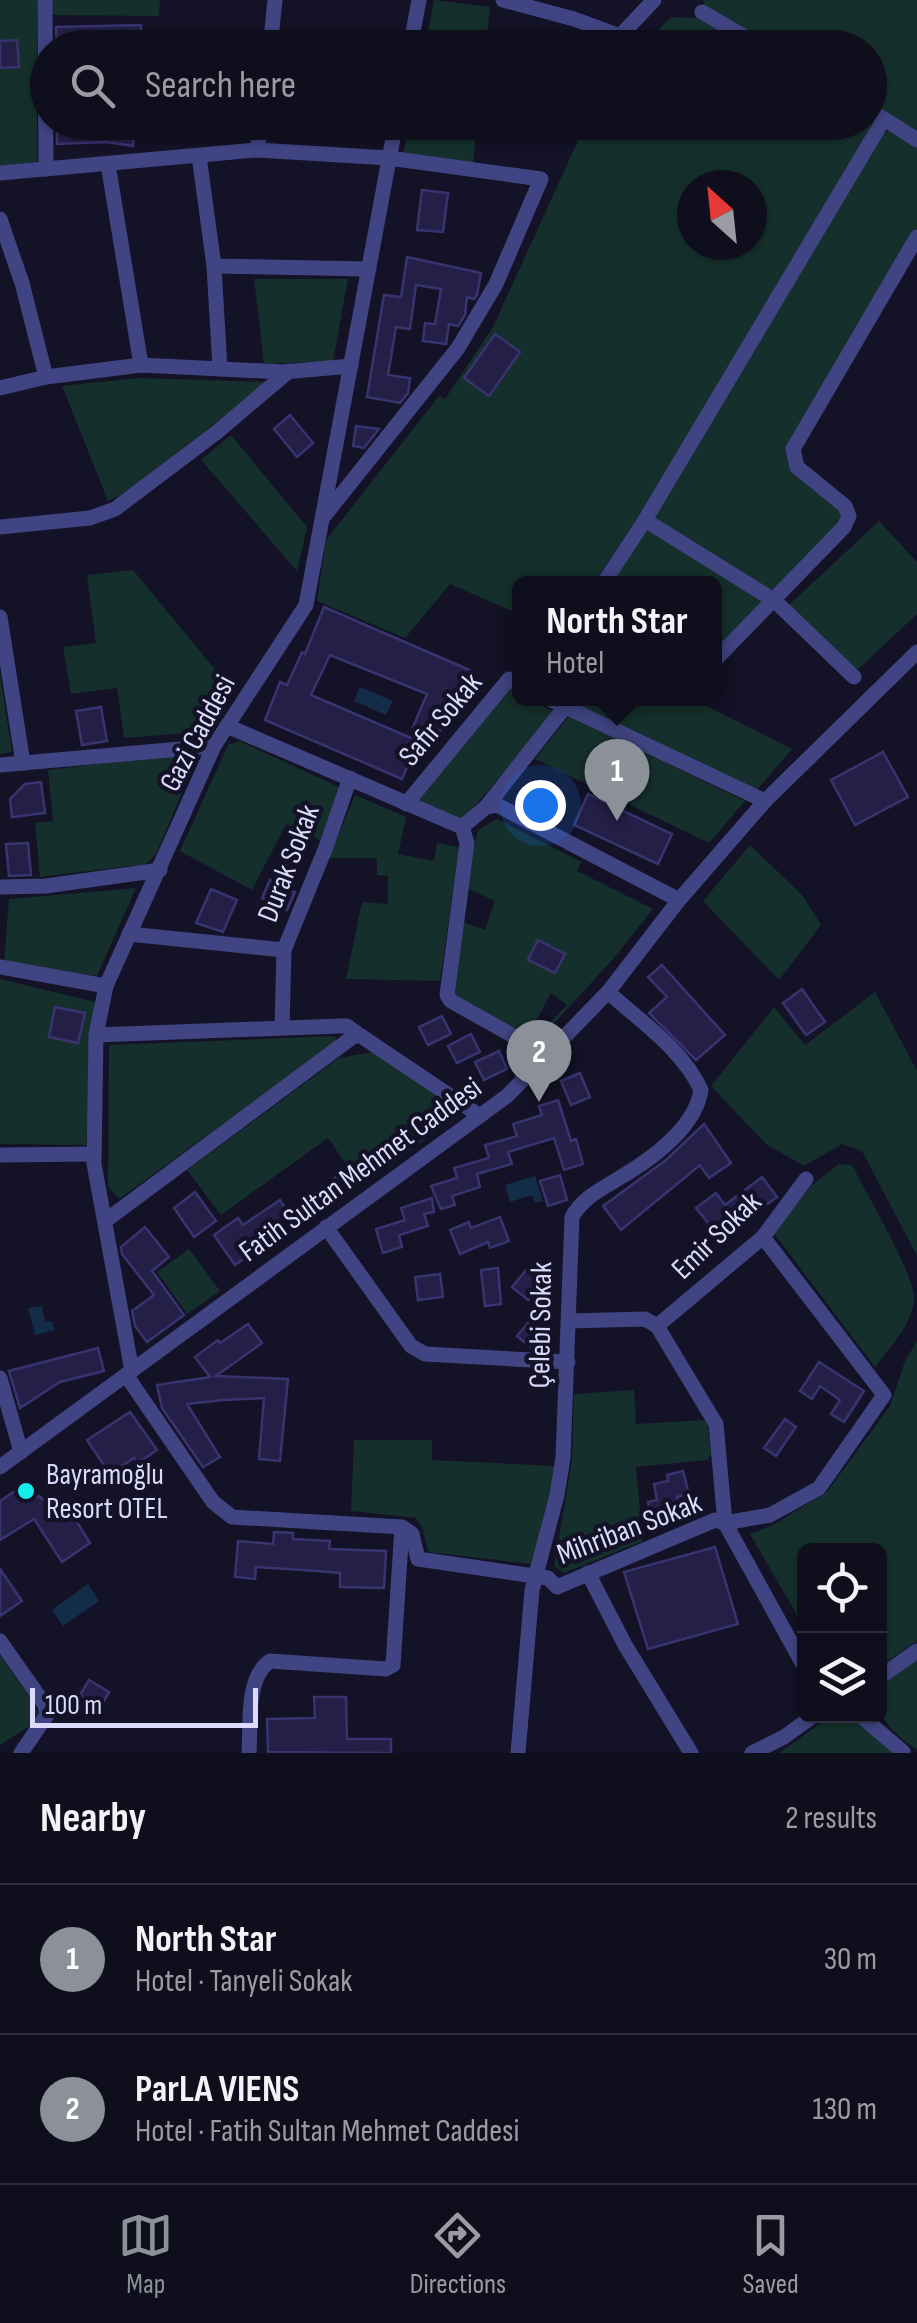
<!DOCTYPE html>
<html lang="en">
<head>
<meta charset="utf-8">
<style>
	:root { --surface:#0e0e1c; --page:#171725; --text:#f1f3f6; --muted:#9b9ca3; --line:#2e2e3b; --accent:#8c9099 }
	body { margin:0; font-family:"Sofia Sans Condensed",sans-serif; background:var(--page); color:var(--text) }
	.controls { position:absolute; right:30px; bottom:30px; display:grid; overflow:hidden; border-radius:15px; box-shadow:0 2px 8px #0004 }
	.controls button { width:90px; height:90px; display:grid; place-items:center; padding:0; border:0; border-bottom:2px solid var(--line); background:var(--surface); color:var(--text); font:50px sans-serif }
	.compass { position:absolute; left:677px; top:170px; width:90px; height:90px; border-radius:50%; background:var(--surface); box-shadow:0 2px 8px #0004; rotate:333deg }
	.scale { position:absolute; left:30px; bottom:25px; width:228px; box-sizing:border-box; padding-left:10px; border:5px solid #dbdafc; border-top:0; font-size:28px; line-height:35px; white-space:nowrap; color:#dbdafc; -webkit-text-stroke:8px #131226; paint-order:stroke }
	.you { position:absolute; left:540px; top:805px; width:35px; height:35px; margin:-25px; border:8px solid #fff; border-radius:50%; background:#1a73e8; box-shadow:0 0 0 15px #1a73e833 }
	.badge { display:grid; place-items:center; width:65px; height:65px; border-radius:50%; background:var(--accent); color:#fff; font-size:32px; font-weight:700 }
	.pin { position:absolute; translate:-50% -82px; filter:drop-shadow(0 2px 5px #0008) }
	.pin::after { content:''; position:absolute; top:52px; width:35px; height:30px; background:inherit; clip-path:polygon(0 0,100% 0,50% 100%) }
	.popup { position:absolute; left:512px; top:576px; width:210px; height:130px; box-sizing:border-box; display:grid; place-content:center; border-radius:15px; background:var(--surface); filter:drop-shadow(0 2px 8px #0005); font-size:32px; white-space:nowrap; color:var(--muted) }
	.popup b { font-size:38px; color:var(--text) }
	.popup::after { content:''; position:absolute; left:50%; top:100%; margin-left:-20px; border:20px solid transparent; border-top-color:var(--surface) }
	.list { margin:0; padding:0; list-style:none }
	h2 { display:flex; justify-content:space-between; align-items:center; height:130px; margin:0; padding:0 40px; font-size:42px }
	h2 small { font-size:32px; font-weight:400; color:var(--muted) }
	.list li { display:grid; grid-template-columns:65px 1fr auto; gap:30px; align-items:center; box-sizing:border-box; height:150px; padding:0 40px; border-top:2px solid var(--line) }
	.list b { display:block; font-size:38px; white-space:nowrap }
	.list p { margin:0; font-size:32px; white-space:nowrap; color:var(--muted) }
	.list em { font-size:32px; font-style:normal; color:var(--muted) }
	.icon { flex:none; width:55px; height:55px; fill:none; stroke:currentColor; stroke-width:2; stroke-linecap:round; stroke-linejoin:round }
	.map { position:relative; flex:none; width:917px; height:1753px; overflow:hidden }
	.search { position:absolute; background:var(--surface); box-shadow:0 2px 8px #0004; left:30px; right:30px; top:30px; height:110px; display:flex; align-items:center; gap:25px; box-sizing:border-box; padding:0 35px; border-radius:55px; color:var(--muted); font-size:38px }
	.sheet { height:430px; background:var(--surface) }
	nav { display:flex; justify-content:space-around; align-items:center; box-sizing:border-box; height:140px; border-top:2px solid var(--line); background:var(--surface); font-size:28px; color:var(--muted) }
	nav a { display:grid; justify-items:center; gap:5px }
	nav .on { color:var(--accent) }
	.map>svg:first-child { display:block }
	.green { fill:#15302c; fill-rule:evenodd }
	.water { fill:#132d49 }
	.building { fill:#231f46; stroke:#393370; stroke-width:2.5 }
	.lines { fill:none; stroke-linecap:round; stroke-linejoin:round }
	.minor { stroke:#404482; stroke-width:15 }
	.poi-dot { fill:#15eced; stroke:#131226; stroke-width:4 }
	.labels { text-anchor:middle; stroke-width:9; stroke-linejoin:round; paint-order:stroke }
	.street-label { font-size:30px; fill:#dbdafc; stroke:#131226 }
	.poi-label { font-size:30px; fill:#dbdafc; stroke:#131226; text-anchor:start }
</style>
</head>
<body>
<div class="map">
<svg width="917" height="1753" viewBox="0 0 917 1753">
	<rect width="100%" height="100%" fill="#131226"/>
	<!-- green -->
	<g class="green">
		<path d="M0,0H37V162L0,166Z"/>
		<path d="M52,0H160L159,16L52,15Z"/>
		<path d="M434,0L490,7L486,47H425Z"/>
		<path d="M703,0H917V135L870,107V48L770,47L706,10Z"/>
		<path d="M671,17L703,18L751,48H641Z"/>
		<path d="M870,122L873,129L638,517L594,583L520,584L519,614L450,584L405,638L317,601L326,540L439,396L445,399L493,327L586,123ZM692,185H752V245H692Z"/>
		<path d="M410,123H477L473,164L403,155Z"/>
		<path d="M890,130L917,146V228L788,446V463L794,471L840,508L845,518L773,594L654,519L879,135Z"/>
		<path d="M254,279H348L333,361L264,364Z"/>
		<path d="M139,378L268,382L126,492L108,501L62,386Z"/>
		<path d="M231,435L307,527L297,571L201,460Z"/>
		<path d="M879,521L917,562V614L853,674L788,606Z"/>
		<path d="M644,527L767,603L715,654L714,584H608Z"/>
		<path d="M133,570L232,690L203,732L124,738L117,688L71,694L63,647L96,643L87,575Z"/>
		<path d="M0,674L12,752L0,754Z"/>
		<path d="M511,689L519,694L520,698L528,699L555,712L461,822L416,802Z"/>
		<path d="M563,699H693L792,749L757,790Z"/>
		<path d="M569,716L745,801L709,843L535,759Z"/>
		<path d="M240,741L341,788L320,840L286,824L252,890L180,851L228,745Z"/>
		<path d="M181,754L192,769L156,854L146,864L40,877L35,823L53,821L48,770Z"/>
		<path d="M355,795L406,817L398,854L434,861L437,843L459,847L440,981L346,979L362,902L388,904V876L377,875V858H329Z"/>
		<path d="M497,819L581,862L577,871L653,909L614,958L537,1042L533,1040L567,1005L551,993L528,1037L453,999L465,884L478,830ZM469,889L495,901L485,930L464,922Z"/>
		<path d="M750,845L803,896L821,925L779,980L703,901Z"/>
		<path d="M136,888L97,976L4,963L9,899Z"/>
		<path d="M0,979L96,1002L86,1145L0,1144Z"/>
		<path d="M875,992L917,1071V1256L862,1151L842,1144L804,1166L766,1144L711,1086L774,1007L805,1045Z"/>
		<path d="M335,1036L337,1041L119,1199L108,1187L109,1045Z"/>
		<path d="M373,1052L459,1111V1115L361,1186L328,1138L221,1215L187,1170L339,1058Z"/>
		<path d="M839,1164L852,1165C865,1192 915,1274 914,1299C913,1324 889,1348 875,1367L773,1232L812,1185Z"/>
		<path d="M189,1249L220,1291L187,1314L157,1272Z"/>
		<path d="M917,1341V1641L880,1666V1550H804V1627L750,1534L773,1525L827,1492L890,1406L905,1361Z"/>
		<path d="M634,1390L636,1424L707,1420L711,1455L707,1460L636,1467L643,1541L564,1573L554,1566L572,1460L574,1394Z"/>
		<path d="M354,1440H432V1460L556,1466L532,1564L428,1552L423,1530L416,1518L351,1511Z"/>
		<path d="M0,1655L33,1702L41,1719L0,1745Z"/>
		<path d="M917,1660V1749C896,1737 867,1711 884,1684C889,1674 907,1666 917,1660Z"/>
		<path d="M831,1716H848L891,1750V1753H779Z"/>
	</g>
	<!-- water -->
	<g class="water">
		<path d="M360,687L393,701L386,715L354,701Z"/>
		<path d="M535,1176L543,1201L535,1203L532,1195L510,1202L505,1185Z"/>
		<path d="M42,1306L45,1322L51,1321L55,1330L35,1335L28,1308Z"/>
		<path d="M88,1584L99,1601L63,1626L52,1610Z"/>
	</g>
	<!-- building -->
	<g class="building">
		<path d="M141,25V48H57L56,27Z"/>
		<path d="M17,40L19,67L0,68V41Z"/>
		<path d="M57,122H135L133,146L107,142L57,144Z"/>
		<path d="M422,190L448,193L443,232L417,230Z"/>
		<path d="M407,257L481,273L477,295L474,299L467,297L465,315L458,326L449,324L446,344L423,341L425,323L435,324L441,289L416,285L410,329L396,327L388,375L410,378L408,393L400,403L367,397L384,295L401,297Z"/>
		<path d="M495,334L520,352L489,396L464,378Z"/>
		<path d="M290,415L313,443L297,457L274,429Z"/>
		<path d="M356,426L379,429L364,448L353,446Z"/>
		<path d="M324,607L474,672L459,709L451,706L437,738L413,727L427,694L330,655L311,695L418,741L402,779L265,720L280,682L287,685L302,652L305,654Z"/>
		<path d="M101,707L107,741L82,745L76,711Z"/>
		<path d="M883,752L908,797L855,825L831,780Z"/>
		<path d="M41,782L45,813L12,817L10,799L25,784Z"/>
		<path d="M588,794L672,834L658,864L574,825Z"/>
		<path d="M28,843L31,875L9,876L6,844Z"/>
		<path d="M270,880L295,892L287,910L262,898Z"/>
		<path d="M211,889L237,900L223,932L196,923Z"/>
		<path d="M538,940L565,954L555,973L528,960Z"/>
		<path d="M662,965L725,1035L696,1060L649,1013L667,997L648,977Z"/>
		<path d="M802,989L825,1022L806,1035L783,1003Z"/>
		<path d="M55,1007L85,1013L78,1043L49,1037Z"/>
		<path d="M442,1016L451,1034L428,1045L419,1027Z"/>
		<path d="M471,1034L480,1052L457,1063L448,1046Z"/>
		<path d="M499,1051L507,1069L484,1080L475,1062Z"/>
		<path d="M580,1073L590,1097L571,1105L561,1081Z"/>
		<path d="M558,1100L571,1141L576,1139L583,1164L564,1170L554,1138L508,1152L512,1164L477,1174L480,1187L452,1196L455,1205L441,1209L431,1186L457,1178L454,1168L489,1158L485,1145L517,1136L513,1124L542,1115L539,1106Z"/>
		<path d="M704,1124L731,1163L709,1178L700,1165L621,1230L603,1206L666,1160Z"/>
		<path d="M342,1173L352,1187L332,1201L322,1187Z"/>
		<path d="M560,1175L567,1200L548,1206L540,1181Z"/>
		<path d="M762,1177L777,1197L747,1219L740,1210L714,1230L696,1208L716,1193L725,1205Z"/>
		<path d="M195,1192L216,1221L194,1237L174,1208Z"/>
		<path d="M432,1198L434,1212L424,1214L428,1226L399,1235L402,1247L383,1253L376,1229L405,1220L401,1208Z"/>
		<path d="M280,1200L291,1217L255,1242L259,1248L235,1265L214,1235L238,1218L243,1225Z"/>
		<path d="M500,1217L509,1241L490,1248L488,1242L460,1254L450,1230L469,1222L471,1228Z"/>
		<path d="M145,1227L169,1257L152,1271L184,1315L147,1342L135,1326L132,1311L154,1295L122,1254L121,1247Z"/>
		<path d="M498,1268L501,1304L485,1306L481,1270Z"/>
		<path d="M527,1269L542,1282L528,1300L512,1287Z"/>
		<path d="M440,1274L443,1297L418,1300L415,1277Z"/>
		<path d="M532,1318L547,1331L533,1349L517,1336Z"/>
		<path d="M248,1324L262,1343L216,1376L288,1379L280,1461L259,1459L264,1398L223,1400L187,1404L220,1457L203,1467L162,1408L157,1385L210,1377L195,1357L218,1340L220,1343Z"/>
		<path d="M98,1348L104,1371L60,1382L20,1408L9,1371Z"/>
		<path d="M819,1362L864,1391L844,1422L831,1414L840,1400L820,1386L812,1399L800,1391Z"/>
		<path d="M130,1412L157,1450L138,1463L134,1458L110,1474L87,1440Z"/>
		<path d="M785,1419L796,1427L776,1456L764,1448Z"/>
		<path d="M683,1471L689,1494L677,1497L680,1508L668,1511L670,1518L653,1522L648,1502L657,1500L654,1484L668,1481L667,1475Z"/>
		<path d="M21,1487L30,1499L39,1496L44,1500L58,1518L70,1511L90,1543L62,1562L34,1519L0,1540V1501Z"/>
		<path d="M274,1532L293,1533V1539L330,1541L329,1549L386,1551L384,1588L340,1587V1573L303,1570L256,1567L255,1579L235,1577L238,1541L273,1544Z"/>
		<path d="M715,1547L738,1624L648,1649L624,1572Z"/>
		<path d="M0,1569L22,1601L0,1616Z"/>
		<path d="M89,1680L109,1692L101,1707L80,1695Z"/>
		<path d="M314,1697H346L347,1739H391V1753L268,1752L267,1719L315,1718Z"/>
	</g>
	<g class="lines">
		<!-- minor -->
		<g class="minor">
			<path d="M45,0L46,169"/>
			<path d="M503,0L574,19L620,36L654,0"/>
			<path d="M702,12L764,48"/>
			<path d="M270,48L275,0"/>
			<path d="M410,48L419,0"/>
			<path d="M870,110L917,140"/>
			<path d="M257,150L261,122"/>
			<path d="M199,156L214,266L220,369"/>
			<path d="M108,164L141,365"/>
			<path d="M0,173L257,150L389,158L541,179L496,284L458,348L325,515"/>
			<path d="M0,219L22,283L46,377"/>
			<path d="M214,266L369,269"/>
			<path d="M0,388L46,377L141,365L283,372L351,366"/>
			<path d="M645,520L775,601L854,677"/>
			<path d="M0,527L90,518L115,509L217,432L289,371"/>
			<path d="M603,584L645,520L884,119"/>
			<path d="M0,617L23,763"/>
			<path d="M714,661L844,527L849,516L845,506L797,467L793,449L917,237"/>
			<path d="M547,698L765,801"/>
			<path d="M227,726L462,827L467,843L447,995L451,1001L547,1055"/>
			<path d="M0,765L214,746"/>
			<path d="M406,804L509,679L520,685"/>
			<path d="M486,807L565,707"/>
			<path d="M462,827L486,807L497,805L679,900"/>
			<path d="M0,887L46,886L160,870"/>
			<path d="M129,934L284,950"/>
			<path d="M0,967L106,986"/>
			<path d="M282,1027L284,950L326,847L350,778"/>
			<path d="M96,1035L339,1026H347L361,1036"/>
			<path d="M0,1155L94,1154"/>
			<path d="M105,1221L354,1036H361L480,1116"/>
			<path d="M326,1227L411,1346L425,1354L568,1362"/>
			<path d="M569,1321L645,1319L657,1326L716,1424L725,1523L770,1515L819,1488L884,1395L763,1237"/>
			<path d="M657,1326L763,1237L806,1179"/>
			<path d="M132,1371L94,1164L96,1035L106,986L214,746L306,605L396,122"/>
			<path d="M126,1375L213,1502L232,1517L402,1527L412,1534L418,1559L548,1578L557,1587L715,1520L725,1523L804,1666"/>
			<path d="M0,1378L21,1452"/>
			<path d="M0,1467L507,1096L608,992L679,900L765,801L917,652"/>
			<path d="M588,1573L625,1645L691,1753"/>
			<path d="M0,1641L45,1705L47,1715L21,1753"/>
			<path d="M880,1677L917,1651"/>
			<path d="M861,1716L903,1752"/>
			<path d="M249,1753C251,1726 245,1678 270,1661L386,1669L393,1665L402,1527"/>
			<path d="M518,1753L532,1590L557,1495L563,1458L572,1217C583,1197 602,1189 621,1177C653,1158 695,1128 701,1090C683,1050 640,1021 608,992"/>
			<path d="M752,1753L784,1737L813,1716"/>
		</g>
	</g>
	<!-- markers -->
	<circle class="poi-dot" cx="26" cy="1491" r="10"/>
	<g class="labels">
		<!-- street labels -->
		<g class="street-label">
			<text transform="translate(440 719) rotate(-50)" y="10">Safir Sokak</text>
			<text transform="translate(197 733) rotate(-62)" y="10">Gazi Caddesi</text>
			<text transform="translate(288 863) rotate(-69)" y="10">Durak Sokak</text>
			<text transform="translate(360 1169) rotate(-36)" y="10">Fatih Sultan Mehmet Caddesi</text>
			<text transform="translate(716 1235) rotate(-44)" y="10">Emir Sokak</text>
			<text transform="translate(540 1325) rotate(-89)" y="10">Çelebi Sokak</text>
			<text transform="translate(629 1528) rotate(-21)" y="10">Mihriban Sokak</text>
		</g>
		<!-- poi labels -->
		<g class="poi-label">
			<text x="46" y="1484">Bayramoğlu<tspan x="46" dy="34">Resort OTEL</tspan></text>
		</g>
	</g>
</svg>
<div class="controls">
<button><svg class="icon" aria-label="locate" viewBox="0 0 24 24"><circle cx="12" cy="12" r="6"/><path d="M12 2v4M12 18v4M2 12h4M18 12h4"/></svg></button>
<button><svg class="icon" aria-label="layers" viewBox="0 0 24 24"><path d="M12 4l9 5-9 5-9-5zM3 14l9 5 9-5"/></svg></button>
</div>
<svg class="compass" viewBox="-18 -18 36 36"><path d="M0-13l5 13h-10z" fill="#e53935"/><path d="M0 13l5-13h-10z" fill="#9b9ca3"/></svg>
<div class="scale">100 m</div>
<div class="you"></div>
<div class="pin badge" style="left:617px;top:821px">1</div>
<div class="popup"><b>North Star</b>Hotel</div>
<div class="pin badge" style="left:539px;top:1102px">2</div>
<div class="search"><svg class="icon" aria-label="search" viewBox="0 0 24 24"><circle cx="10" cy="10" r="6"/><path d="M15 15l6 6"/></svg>Search here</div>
</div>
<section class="sheet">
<h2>Nearby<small>2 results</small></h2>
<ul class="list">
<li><span class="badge">1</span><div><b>North Star</b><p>Hotel · Tanyeli Sokak</p></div><em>30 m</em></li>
<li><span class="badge">2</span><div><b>ParLA VIENS</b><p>Hotel · Fatih Sultan Mehmet Caddesi</p></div><em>130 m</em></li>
</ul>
</section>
<nav>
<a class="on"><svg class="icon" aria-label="map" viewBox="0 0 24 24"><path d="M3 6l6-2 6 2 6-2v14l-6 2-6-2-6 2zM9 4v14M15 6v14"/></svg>Map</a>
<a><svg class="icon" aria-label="directions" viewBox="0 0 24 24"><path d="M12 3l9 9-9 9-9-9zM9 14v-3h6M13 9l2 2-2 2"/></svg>Directions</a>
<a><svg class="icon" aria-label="saved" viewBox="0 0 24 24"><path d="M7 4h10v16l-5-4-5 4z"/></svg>Saved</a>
</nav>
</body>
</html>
